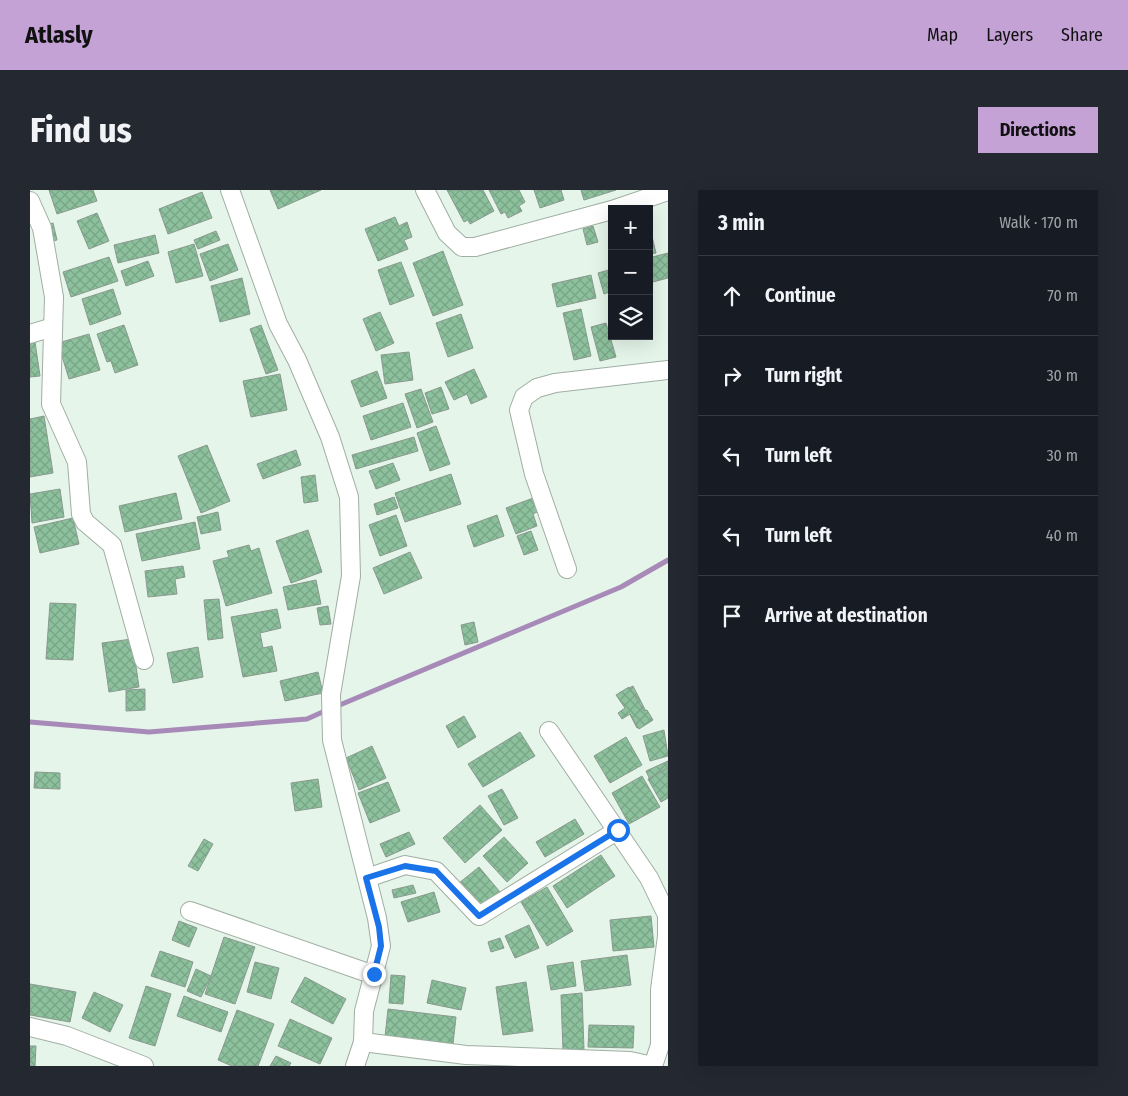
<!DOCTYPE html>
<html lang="en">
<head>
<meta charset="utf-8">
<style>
	:root { --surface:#171b24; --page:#242831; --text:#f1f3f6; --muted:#9ea1a6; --line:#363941; --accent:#c4a2d6 }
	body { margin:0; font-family:"Fira Sans Condensed",sans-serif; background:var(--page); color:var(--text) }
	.controls { position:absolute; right:15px; top:15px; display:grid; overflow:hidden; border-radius:0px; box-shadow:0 5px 20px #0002 }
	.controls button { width:45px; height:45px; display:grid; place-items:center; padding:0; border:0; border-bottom:1px solid var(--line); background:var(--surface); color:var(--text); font:25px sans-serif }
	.stop { position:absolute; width:15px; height:15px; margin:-11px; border:4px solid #1a73e8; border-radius:50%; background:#fff }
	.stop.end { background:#1a73e8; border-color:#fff; box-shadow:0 1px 5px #0008 }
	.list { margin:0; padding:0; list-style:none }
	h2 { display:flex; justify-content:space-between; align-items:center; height:65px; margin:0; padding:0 20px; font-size:21px }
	h2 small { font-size:16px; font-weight:400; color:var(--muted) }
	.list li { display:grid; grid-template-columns:32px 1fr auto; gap:15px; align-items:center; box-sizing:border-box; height:80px; padding:0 20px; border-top:1px solid var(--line) }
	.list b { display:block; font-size:19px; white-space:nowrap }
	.list em { font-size:16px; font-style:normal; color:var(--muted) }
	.icon { flex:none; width:28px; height:28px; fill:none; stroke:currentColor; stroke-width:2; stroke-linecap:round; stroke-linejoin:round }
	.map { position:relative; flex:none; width:638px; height:876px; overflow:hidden; border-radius:0px }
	header { display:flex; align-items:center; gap:30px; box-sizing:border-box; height:70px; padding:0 25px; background:var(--accent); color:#111 }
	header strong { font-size:24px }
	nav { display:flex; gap:28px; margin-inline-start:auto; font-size:18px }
	.intro { display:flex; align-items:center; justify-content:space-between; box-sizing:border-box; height:120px; padding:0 30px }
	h1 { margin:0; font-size:35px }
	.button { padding:12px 22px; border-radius:0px; background:var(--accent); color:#111; font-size:18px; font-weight:700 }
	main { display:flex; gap:30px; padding:0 30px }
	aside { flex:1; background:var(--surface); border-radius:0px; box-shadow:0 5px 20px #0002 }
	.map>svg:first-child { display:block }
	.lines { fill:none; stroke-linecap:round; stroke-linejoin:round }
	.stream { stroke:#a88ab9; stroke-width:5 }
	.building { fill:url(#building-cross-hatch); stroke:#8a998e }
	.minor-casing { stroke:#a0aea3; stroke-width:20 }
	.minor { stroke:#fff; stroke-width:18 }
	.route { stroke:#1a73e8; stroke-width:6 }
</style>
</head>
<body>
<header>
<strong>Atlasly</strong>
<nav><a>Map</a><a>Layers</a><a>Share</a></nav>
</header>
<div class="intro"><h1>Find us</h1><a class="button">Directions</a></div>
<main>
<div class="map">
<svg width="638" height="876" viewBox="0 0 638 876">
	<defs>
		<pattern id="building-cross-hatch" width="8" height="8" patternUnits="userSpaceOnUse" patternTransform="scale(1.25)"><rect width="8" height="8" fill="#8dc19d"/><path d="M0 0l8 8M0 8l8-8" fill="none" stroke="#78a586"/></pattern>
	</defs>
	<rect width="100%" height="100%" fill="#e5f5e9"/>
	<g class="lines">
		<!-- stream -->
		<g class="stream">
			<path d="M305,517L591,397L638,370"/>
			<path d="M0,532L119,542L277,529L297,520"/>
		</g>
	</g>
	<!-- building -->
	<g class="building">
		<path d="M19,0H63L67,11L27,24Z"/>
		<path d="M240,0H291L248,19Z"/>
		<path d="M417,0H453L464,21L440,34L438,30L434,32Z"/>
		<path d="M459,0H489L495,12L489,16L492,21L478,28L475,22L471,24Z"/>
		<path d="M504,0H531L534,10L510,18Z"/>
		<path d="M551,0H586L554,10Z"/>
		<path d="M172,2L182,28L138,44L129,19Z"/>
		<path d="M67,23L79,51L59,59L47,31Z"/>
		<path d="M365,27L369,36L377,32L382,47L374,50L378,59L348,71L335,39Z"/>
		<path d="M23,33L27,50L17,52L13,36Z"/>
		<path d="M619,34L626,63L619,64Z"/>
		<path d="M563,36L568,52L557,55L553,39Z"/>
		<path d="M186,41L190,50L168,59L164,50Z"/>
		<path d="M125,45L129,63L88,73L84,55Z"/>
		<path d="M164,54L173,86L146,93L138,62Z"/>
		<path d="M198,54L208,80L180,91L170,64Z"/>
		<path d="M413,61L433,115L403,126L383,73Z"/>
		<path d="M638,63V88L619,93V68Z"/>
		<path d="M79,67L88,91L41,107L33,82Z"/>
		<path d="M118,71L124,86L96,96L91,81Z"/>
		<path d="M371,72L384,106L360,115L348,80Z"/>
		<path d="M582,79V101L574,104L568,83Z"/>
		<path d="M561,85L566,108L527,117L522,94Z"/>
		<path d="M212,88L220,124L190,132L181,96Z"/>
		<path d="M83,99L91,124L60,135L52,109Z"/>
		<path d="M551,119L561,166L544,170L533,123Z"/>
		<path d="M350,122L364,153L346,161L333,129Z"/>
		<path d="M431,124L443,158L418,167L406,133Z"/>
		<path d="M576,133L586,167L570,171L561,137Z"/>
		<path d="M94,135L108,175L85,183L81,171L77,172L67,144Z"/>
		<path d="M231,135L248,180L236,184L220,139Z"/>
		<path d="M59,144L70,180L39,189L28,153Z"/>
		<path d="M5,152L10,186L0,187V153Z"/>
		<path d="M379,162L383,190L355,194L351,165Z"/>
		<path d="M444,179L457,207L441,214L437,204L424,210L415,192Z"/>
		<path d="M347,181L357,208L331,217L321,191Z"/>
		<path d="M250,184L257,220L221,227L213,191Z"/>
		<path d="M411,197L419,219L402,224L395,203Z"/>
		<path d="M391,199L403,232L387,238L375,204Z"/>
		<path d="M373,213L381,237L341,250L333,226Z"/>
		<path d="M14,226L23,283L0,287V229Z"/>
		<path d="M406,236L420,274L400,281L387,243Z"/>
		<path d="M384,247L388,261L326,279L322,265Z"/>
		<path d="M177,255L200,311L171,323L148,266Z"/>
		<path d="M266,260L271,275L233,289L227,274Z"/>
		<path d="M363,273L370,290L346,299L339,281Z"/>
		<path d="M421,284L431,314L375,332L365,303Z"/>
		<path d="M285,285L288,311L274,313L271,287Z"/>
		<path d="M30,299L34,327L2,333L0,304Z"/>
		<path d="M146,303L152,329L95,342L89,316Z"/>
		<path d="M364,307L368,318L347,325L344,314Z"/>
		<path d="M506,307L511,320L503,324L507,336L486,344L476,318Z"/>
		<path d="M188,322L191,340L171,344L167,327Z"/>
		<path d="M366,325L377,356L350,366L339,335Z"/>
		<path d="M467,325L474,346L444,357L437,336Z"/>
		<path d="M43,328L49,354L10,363L4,337Z"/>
		<path d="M165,332L170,359L112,371L106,344Z"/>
		<path d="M278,340L292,382L261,393L246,351Z"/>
		<path d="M501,341L508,360L494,365L487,346Z"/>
		<path d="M219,355L221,361L229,358L242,403L196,416L183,371L199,367L197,361Z"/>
		<path d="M380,362L392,388L354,404L343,378Z"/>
		<path d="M153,376L155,387L145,389L147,404L118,407L115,381Z"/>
		<path d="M286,390L291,414L258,420L253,397Z"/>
		<path d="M189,409L193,448L178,450L174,410Z"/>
		<path d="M20,413L46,414L43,470L16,469Z"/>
		<path d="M298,416L301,434L290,435L287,418Z"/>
		<path d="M247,419L251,438L230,443L233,458L242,456L247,481L213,487L201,427Z"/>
		<path d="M444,432L448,452L435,455L431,435Z"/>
		<path d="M102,449L109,497L79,502L72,453Z"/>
		<path d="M168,457L173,487L143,493L137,463Z"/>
		<path d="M288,482L293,503L255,511L250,491Z"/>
		<path d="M603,496L621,531L607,538L589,503Z"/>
		<path d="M599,497L614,521L617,520L623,530L609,539L600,524L592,529L588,523L595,518L586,505Z"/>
		<path d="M115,499V520L96,521V500Z"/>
		<path d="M434,526L446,547L428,558L416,536Z"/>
		<path d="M634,540L638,566L620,571L613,546Z"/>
		<path d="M490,542L505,566L453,597L438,574Z"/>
		<path d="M596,547L612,575L580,593L564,566Z"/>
		<path d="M342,556L356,588L329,600L316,568Z"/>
		<path d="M638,571V600L627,605L616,581Z"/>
		<path d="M638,578V608L631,612L618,589Z"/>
		<path d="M5,582L30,583V599L4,598Z"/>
		<path d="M612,586L630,617L599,634L582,603Z"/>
		<path d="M288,589L292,617L265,621L261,593Z"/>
		<path d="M358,592L370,621L340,633L328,603Z"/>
		<path d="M472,599L488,628L474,635L458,606Z"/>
		<path d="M450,615L472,640L435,673L413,648Z"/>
		<path d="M545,629L554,644L515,667L506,652Z"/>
		<path d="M379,642L385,654L356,667L350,654Z"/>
		<path d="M474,647L498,673L477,692L453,666Z"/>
		<path d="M174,649L183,654L168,681L158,676Z"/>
		<path d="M571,665L585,686L537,718L523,696Z"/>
		<path d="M449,677L470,702L450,719L429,693Z"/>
		<path d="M383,695L386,703L364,708L362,700Z"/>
		<path d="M517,697L543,741L517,756L491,712Z"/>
		<path d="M404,702L410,722L378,732L371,712Z"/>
		<path d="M621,726L624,757L583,761L580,730Z"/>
		<path d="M149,731L167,738L159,757L142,750Z"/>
		<path d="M499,735L509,758L485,768L475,746Z"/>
		<path d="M194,747L225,757L205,814L175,804Z"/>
		<path d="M470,748L474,758L461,762L458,752Z"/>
		<path d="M130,761L163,772L155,797L121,786Z"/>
		<path d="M597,765L601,795L555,801L551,771Z"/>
		<path d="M225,772L249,778L241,809L217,802Z"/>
		<path d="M543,772L546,796L521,800L517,776Z"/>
		<path d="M166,779L181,786L171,807L157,801Z"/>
		<path d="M361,785L375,786L373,814L359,813Z"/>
		<path d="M275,787L316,809L303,834L261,812Z"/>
		<path d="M402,790L436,798L431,820L397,813Z"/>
		<path d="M496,792L503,841L473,845L466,797Z"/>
		<path d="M0,794L46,802L40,832L0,825Z"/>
		<path d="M116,796L141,804L125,856L99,848Z"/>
		<path d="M64,802L93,815L80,842L52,828Z"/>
		<path d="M552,803L554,860L533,861L531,805Z"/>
		<path d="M154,806L198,822L191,842L147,826Z"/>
		<path d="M358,819L426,827L423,854L355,847Z"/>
		<path d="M207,820L244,834L228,876H202L188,870Z"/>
		<path d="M260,829L302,848L290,874L248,856Z"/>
		<path d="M559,835L604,836L603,858L558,857Z"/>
		<path d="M0,856H6L5,876H0Z"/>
		<path d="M246,866L261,873L259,876H240Z"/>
	</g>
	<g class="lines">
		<!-- minor casing -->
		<g class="minor-casing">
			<g id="minor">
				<path d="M200,0L248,134L267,170L300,247L319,307L321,386L301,504L302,550L347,728L351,756L334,821L333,852L325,876"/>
				<path d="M395,0L417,43L432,57H445L582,20"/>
				<path d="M0,11L12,38L24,107L21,214L47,272L51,324L55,332L82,355L114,470"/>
				<path d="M585,19L638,1"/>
				<path d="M0,144L23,137"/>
				<path d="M537,379L504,284L489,220L494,207L507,198L525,193L638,180"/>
				<path d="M519,541L619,688L637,725V746L630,800V855L623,876"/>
				<path d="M337,688L375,675L406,681L449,726L588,640"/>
				<path d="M160,721L344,785"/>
				<path d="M0,837L37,846L114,876"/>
				<path d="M333,852L436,865L600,871L623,876"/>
			</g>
		</g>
		<!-- minor -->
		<use href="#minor" class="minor"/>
	</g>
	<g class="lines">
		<!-- route -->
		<path class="route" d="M344,784L351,756L349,737L336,688L375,676L406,681L449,726L588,640"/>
	</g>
</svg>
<div class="controls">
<button>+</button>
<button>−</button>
<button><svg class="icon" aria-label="layers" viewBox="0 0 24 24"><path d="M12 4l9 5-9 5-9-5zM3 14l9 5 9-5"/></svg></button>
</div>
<div class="stop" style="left:588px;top:640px"></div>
<div class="stop end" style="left:344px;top:784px"></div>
</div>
<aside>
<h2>3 min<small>Walk · 170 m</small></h2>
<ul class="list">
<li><svg class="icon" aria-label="ahead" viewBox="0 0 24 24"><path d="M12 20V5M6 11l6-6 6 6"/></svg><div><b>Continue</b></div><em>70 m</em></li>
<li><svg class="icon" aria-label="right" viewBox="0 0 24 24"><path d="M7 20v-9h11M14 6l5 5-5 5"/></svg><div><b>Turn right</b></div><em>30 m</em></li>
<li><svg class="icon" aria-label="left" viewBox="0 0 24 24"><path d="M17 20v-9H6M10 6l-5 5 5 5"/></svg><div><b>Turn left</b></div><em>30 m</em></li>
<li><svg class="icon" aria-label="left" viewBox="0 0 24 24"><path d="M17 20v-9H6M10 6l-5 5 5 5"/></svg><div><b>Turn left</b></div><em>40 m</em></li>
<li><svg class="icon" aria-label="arrive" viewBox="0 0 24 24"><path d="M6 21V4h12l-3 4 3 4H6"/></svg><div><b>Arrive at destination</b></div></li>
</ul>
</aside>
</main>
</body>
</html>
